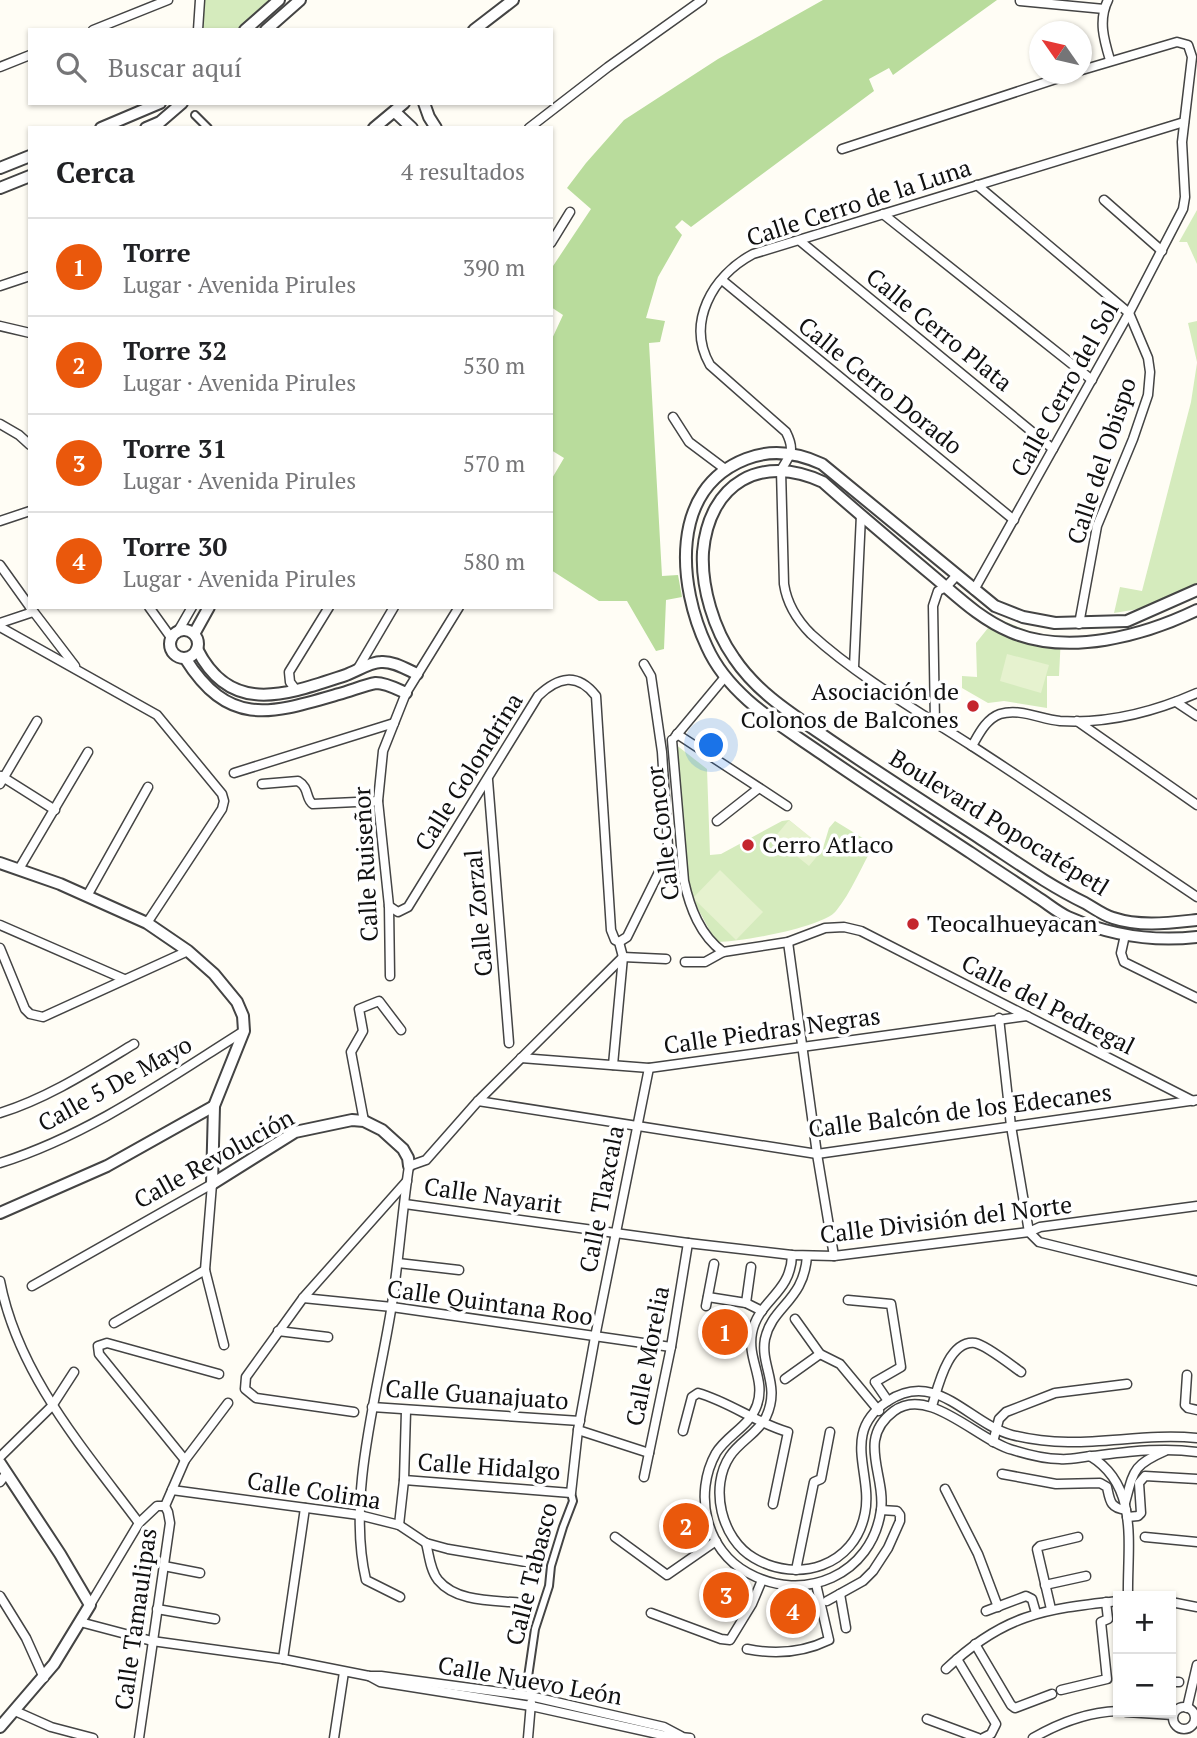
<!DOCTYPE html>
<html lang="es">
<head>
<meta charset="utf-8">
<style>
	:root { --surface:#fff; --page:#f6f6f6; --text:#202124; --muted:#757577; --line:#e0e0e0; --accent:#ea580c }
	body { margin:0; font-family:"PT Serif",serif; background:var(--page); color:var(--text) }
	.controls { position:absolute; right:21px; bottom:21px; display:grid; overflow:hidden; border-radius:0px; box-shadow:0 2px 5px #0004 }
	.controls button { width:63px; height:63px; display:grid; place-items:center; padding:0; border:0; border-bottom:2px solid var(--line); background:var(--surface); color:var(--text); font:35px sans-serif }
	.compass { position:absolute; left:1029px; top:21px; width:63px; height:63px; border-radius:50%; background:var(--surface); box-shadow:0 2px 5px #0004; rotate:304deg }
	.you { position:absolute; left:712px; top:746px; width:24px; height:24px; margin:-18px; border:5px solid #fff; border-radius:50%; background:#1a73e8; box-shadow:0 0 0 10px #1a73e833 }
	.badge { display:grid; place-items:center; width:46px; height:46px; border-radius:50%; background:var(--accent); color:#fff; font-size:23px; font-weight:700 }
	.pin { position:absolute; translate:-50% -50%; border:4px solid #fff; box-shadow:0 2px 7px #0006 }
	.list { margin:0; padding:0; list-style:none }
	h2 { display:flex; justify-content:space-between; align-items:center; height:91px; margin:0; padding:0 28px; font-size:30px }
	h2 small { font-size:23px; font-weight:400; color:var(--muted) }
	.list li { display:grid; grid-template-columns:46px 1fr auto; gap:21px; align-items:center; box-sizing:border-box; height:98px; padding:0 28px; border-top:2px solid var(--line) }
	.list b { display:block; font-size:26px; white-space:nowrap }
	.list p { margin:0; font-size:23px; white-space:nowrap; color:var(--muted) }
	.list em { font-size:23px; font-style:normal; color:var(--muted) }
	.icon { flex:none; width:38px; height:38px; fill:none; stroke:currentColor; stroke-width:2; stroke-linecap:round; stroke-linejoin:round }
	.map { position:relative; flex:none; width:1197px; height:1738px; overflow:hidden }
	.search { position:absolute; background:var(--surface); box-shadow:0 2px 5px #0004; left:28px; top:28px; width:525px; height:77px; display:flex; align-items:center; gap:18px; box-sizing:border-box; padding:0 24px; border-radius:0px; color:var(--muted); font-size:26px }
	.panel { position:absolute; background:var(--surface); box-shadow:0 2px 5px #0004; left:28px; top:126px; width:525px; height:483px; border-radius:0px }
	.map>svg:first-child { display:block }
	.green { fill:#d5ebbd }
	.forest { fill:#b9dc9c }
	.pitch { fill:#e6f2cf }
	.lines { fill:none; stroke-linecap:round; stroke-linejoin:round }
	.pedestrian-casing { stroke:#444; stroke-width:10 }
	.minor-casing { stroke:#444; stroke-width:11 }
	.tertiary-casing { stroke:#444; stroke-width:14 }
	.pedestrian { stroke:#fff; stroke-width:6 }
	.minor { stroke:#fff; stroke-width:8 }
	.tertiary { stroke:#fff; stroke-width:10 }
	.poi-dot { fill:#c4262e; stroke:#fff; stroke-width:2.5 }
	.labels { text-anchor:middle; stroke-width:7; stroke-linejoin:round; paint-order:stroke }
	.street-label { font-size:24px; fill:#111; stroke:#fff }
	.poi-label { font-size:24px; fill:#111; stroke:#fff; text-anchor:start }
</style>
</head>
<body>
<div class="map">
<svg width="1197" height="1738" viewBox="0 0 1197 1738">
	<rect width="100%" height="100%" fill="#fffdf5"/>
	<!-- green -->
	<g class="green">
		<path d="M203,0H275L242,30H202Z"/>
		<path d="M1197,210V264L1187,242H1179Z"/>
		<path d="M1197,321V362L1188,323Z"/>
		<path d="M1197,363V584L1157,606L1114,613L1120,587L1142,591L1191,402Z"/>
		<path d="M996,618L1036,634L1061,636L1059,676H1047V708L1004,701L988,703L962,688V676L977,677L976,643Z"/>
		<path d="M675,744L707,769L710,855L721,854L782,821L789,820L823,848L829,828L835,821L874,845C862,865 851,893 836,911C824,927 737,943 716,942L698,909L684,871Z"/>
	</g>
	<!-- forest -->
	<path class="forest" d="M823,0H997L893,75L889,68L869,79L874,91L691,227L682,220L675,227L682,235L658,277L646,318L665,321L660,342L649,343L662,576L678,575L682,597L666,600L664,649L656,651L627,601H599L551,570V480L564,458L551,450V341L563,315L551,307V269L591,209L567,188L586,163L624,120L718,59Z"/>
	<!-- pitch -->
	<g class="pitch">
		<path d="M1007,654L1049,665L1041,693L1000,681Z"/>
		<path d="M789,820L824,848L809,866L774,838Z"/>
		<path d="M720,870L763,912L736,940L693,898Z"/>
	</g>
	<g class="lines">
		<!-- pedestrian casing -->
		<g class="pedestrian-casing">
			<g id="pedestrian">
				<path d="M195,115L208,128"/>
				<path d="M530,1696L528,1677L535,1629L549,1586L551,1566L563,1527L573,1501L571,1493"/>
			</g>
		</g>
		<!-- minor casing -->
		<g class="minor-casing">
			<g id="minor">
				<path d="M1108,0C1098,20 1104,40 1110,60"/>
				<path d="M1020,1L1104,9"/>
				<path d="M93,30L168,0"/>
				<path d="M198,30L200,0"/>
				<path d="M0,67L30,55"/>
				<path d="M1184,122L753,254C712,276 686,323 710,365L786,432C795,450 791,454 781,470L784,584C787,604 796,619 811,634C857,676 919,712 972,746C1048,795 1122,847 1197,897"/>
				<path d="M529,128L608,67L702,0"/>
				<path d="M842,149L1071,74"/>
				<path d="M977,185L1129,313L1148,358L1150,372L1148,395L1133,439L1097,526L1079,624"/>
				<path d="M1104,200L1162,251"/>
				<path d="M883,214L1092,380"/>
				<path d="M800,241L1053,449"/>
				<path d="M551,243L570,212"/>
				<path d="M722,280L1014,520"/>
				<path d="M0,286L30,276"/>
				<path d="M0,326L30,333"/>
				<path d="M673,417L689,442L725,469"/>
				<path d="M0,424L19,435L30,445"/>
				<path d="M0,521L30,511"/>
				<path d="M0,565L30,607"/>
				<path d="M974,590L1129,313L1183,209L1185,197L1182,142L1192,57L1188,45L1177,42L1082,70"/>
				<path d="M30,607L75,666"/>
				<path d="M149,607L172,639"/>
				<path d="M0,623L33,612"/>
				<path d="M0,627L157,715L222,794L224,801L222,809L147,923"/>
				<path d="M177,633L192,607"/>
				<path d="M854,667L861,515"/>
				<path d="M357,670L394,607"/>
				<path d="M296,690L290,682L289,672L329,607"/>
				<path d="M1176,702L1197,716"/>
				<path d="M1077,721L1197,805"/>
				<path d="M935,723L933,606L938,591L946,587L956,576"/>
				<path d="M677,734L787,806"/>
				<path d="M675,737L725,677"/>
				<path d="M672,740L684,881C690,908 700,935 723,952"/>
				<path d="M972,746C979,734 986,719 1000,714C1020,708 1040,719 1060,721C1107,724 1154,712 1197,693"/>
				<path d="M234,773L394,723"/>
				<path d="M1,776L55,810"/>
				<path d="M488,780L509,1043"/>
				<path d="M0,784L37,721"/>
				<path d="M262,784L298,781C310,788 305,799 313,804L378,801"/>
				<path d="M717,821L759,788"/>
				<path d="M19,869L88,752"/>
				<path d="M87,896L148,787"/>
				<path d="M389,906L398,912L408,907L538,696C558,677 577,672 596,696L611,930L615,940L619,942L623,957L613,1065"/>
				<path d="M0,925L124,979"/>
				<path d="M1125,935L1121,953L1124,962L1197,998"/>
				<path d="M619,942L627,937L666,858L668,846L662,752L651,676L644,664"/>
				<path d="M788,942L817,1154L834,1256"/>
				<path d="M0,948L25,1009L30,1014L43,1017L188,951"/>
				<path d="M685,962H705L723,952L788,942L825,928L844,927L861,931L1193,1101"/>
				<path d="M390,976L389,906L378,801L383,751L406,693L459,607"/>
				<path d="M999,1018L1011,1126L1029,1232L1039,1242L1197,1281"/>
				<path d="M521,1058L649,1068L1027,1016"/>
				<path d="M478,1101L817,1154L1197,1100"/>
				<path d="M0,1113C48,1098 91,1070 134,1044"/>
				<path d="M364,1121L351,1052L363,1031L359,1009L379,1001L401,1030"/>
				<path d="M0,1163C89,1135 166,1080 244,1031"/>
				<path d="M212,1184L205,1270L224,1345"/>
				<path d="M405,1204L688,1243L792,1255L834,1256L1029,1232L1040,1227L1197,1206"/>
				<path d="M792,1255C791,1294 758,1300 752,1333C747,1359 766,1380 757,1405C750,1426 727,1435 716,1453C693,1494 706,1551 748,1573C804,1604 872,1575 881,1510C886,1475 856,1439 894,1411C929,1385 978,1441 1013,1450C1029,1455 1044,1459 1060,1459C1070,1460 1081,1457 1092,1456C1127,1452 1162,1447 1197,1452"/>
				<path d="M807,1256C804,1301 772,1306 765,1339C760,1366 781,1385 766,1417C758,1433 740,1441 730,1456C709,1487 721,1539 754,1558C798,1584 855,1566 865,1513C873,1473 840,1432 888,1401C937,1369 968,1423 1012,1435C1079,1452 1133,1432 1197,1438"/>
				<path d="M398,1263L459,1270"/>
				<path d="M0,1281C18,1375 84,1449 139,1523"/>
				<path d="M32,1286L212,1184"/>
				<path d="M708,1297L746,1303L762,1311"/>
				<path d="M303,1298L392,1307L671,1347"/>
				<path d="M848,1300L891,1304L901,1367L875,1382L888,1401"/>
				<path d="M746,1303L751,1267"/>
				<path d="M706,1306L714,1264"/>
				<path d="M795,1319L820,1354L840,1364L879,1411"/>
				<path d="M114,1323L205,1270"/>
				<path d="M278,1331L328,1337"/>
				<path d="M1187,1375L1185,1405L1188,1408L1197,1410"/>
				<path d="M785,1379L820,1354"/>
				<path d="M932,1406C938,1387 948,1340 975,1343C986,1345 1011,1365 1021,1372"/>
				<path d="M372,1407L580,1421"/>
				<path d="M354,1412L256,1398L245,1389L246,1377L303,1298L407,1181"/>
				<path d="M578,1430L649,1453"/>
				<path d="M683,1431L692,1397L698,1393C730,1402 756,1423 788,1432L773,1504"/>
				<path d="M993,1442L999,1419L1006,1412L1055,1393L1127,1384"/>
				<path d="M1090,1456C1140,1486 1127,1546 1128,1596"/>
				<path d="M0,1457L52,1406L74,1372"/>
				<path d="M185,1460L99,1354L98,1346L107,1343L219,1374"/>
				<path d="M1002,1474L1056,1484L1100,1483L1107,1487C1110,1501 1110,1508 1126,1510"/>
				<path d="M644,1477L671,1347L688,1243"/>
				<path d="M404,1480L571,1493L578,1430L595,1337L649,1068"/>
				<path d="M0,1482L6,1474"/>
				<path d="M945,1489L978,1554L998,1607"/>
				<path d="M172,1490L359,1515L399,1525L426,1543L448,1549L526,1562"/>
				<path d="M1125,1503C1134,1470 1133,1465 1165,1451"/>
				<path d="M1127,1517L1138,1516L1141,1513L1139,1483L1145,1476L1197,1479"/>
				<path d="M399,1525L404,1480L406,1411"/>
				<path d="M615,1537L667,1575L716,1541"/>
				<path d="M1145,1537L1197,1542"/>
				<path d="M426,1543C429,1554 430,1570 438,1580C457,1603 495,1600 522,1603"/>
				<path d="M164,1566L200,1573"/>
				<path d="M796,1570L814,1482L821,1479L830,1432"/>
				<path d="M1045,1585L1086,1576"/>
				<path d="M840,1594L846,1628"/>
				<path d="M0,1596L26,1638L44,1678"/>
				<path d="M400,1597L366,1580C346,1496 379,1389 392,1304C399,1258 402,1212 409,1166L426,1160L478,1101L623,957L666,959"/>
				<path d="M827,1601L863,1581L873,1571L888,1548L900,1521V1515L897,1511L881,1510"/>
				<path d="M1171,1602L1197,1607"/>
				<path d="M90,1605L139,1523L157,1506H165L185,1460L228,1403"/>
				<path d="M157,1609L215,1619"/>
				<path d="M1051,1609L1037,1549L1040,1546L1078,1537"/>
				<path d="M986,1611L1026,1596L1032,1599L1036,1613"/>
				<path d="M651,1613L721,1639L730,1640L752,1604L762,1580"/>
				<path d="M80,1622L152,1641L283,1659L369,1676H381L530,1696L664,1727L681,1736"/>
				<path d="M975,1644L1011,1705L1015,1708L1052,1694"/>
				<path d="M747,1649C776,1655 802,1653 829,1640L816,1584"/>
				<path d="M283,1659L305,1508"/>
				<path d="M957,1659L996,1724L991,1734L983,1738"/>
				<path d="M946,1669C1003,1615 1043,1609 1118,1601"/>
				<path d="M369,1676L380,1682L531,1706L662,1735L690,1738"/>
				<path d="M1171,1682H1179"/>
				<path d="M1061,1690L1107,1679L1101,1622L1108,1619L1106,1602"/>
				<circle cx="1184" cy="1718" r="11"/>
				<path d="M1187,1708L1197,1665"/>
				<path d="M15,1711L51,1727L93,1738"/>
				<path d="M1126,1712L1173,1715"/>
				<path d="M927,1719L978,1738"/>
				<path d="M139,1738L170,1523L168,1512L165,1506"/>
				<path d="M334,1738L344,1672"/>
				<path d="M528,1738L531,1703"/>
				<path d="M1033,1738C1059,1723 1088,1712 1118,1711"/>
			</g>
		</g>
		<!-- tertiary casing -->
		<g class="tertiary-casing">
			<g id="tertiary">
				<path d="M245,30L279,0"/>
				<path d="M266,30L300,0"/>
				<path d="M474,30L513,0"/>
				<path d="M424,103L429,117L436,128"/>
				<path d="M395,112L412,128"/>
				<path d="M101,128L160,103"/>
				<path d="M146,128L160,122L182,103"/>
				<path d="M374,128L404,103"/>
				<path d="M0,168L30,156"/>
				<path d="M0,188L30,176"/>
				<path d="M1197,590L1127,621L1055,623L1023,617L995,606L822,464C798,453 771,449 746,459C669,489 678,586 707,647C729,696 779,724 822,754C871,788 921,820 971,853C993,868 1015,882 1037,897C1047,903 1057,912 1068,917C1109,935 1153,942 1197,937"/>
				<path d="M1197,610C1143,636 1069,656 1011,632C980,619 958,597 933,576C896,545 859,514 823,482C761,453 709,483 703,552C701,587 714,630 734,658C758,694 795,716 830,740C880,774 930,806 981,839C1015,861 1048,885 1085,903C1094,908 1103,915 1113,918C1140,927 1169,923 1197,920"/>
				<circle cx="184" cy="644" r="14"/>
				<path d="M194,634L209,607"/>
				<path d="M197,649C231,717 288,694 346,675C357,671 370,662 381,662C393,661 406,669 417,674"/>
				<path d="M185,658C229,728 270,714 339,694C351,691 364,685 376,683C386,683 397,689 406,693"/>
				<path d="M0,863L60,884L147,923L188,951L214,974L237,1002L243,1016L244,1031L214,1106L212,1184"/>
				<path d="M212,1184L295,1132L352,1120L364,1121L382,1130L403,1149L408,1158L409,1166"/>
				<path d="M0,1213L107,1166L214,1106"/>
				<path d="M0,1463L60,1554L90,1605L54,1664L0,1727"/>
			</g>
		</g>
		<!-- pedestrian -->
		<use href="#pedestrian" class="pedestrian"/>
		<!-- minor -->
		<use href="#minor" class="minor"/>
		<!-- tertiary -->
		<use href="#tertiary" class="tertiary"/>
	</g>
	<!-- markers -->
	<g class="poi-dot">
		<circle cx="973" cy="706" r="7"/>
		<circle cx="748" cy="845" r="7"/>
		<circle cx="913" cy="924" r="7"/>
	</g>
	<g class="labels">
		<!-- street labels -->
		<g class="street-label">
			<text transform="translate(859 203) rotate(-18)" y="8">Calle Cerro de la Luna</text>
			<text transform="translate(939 330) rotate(39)" y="8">Calle Cerro Plata</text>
			<text transform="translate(880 386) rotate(39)" y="8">Calle Cerro Dorado</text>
			<text transform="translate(1065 389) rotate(-61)" y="8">Calle Cerro del Sol</text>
			<text transform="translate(1102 461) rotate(-72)" y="8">Calle del Obispo</text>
			<text transform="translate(469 772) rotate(-58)" y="8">Calle Golondrina</text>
			<text transform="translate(999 823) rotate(32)" y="8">Boulevard Popocatépetl</text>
			<text transform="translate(663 833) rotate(-97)" y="8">Calle Concor</text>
			<text transform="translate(366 864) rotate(-93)" y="8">Calle Ruiseñor</text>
			<text transform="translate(479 913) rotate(-95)" y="8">Calle Zorzal</text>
			<text transform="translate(1048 1005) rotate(27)" y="8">Calle del Pedregal</text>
			<text transform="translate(772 1031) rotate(-8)" y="8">Calle Piedras Negras</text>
			<text transform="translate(115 1084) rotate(-29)" y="8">Calle 5 De Mayo</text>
			<text transform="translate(960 1111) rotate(-7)" y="8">Calle Balcón de los Edecanes</text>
			<text transform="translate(214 1159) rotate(-29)" y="8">Calle Revolución</text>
			<text transform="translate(493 1196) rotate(8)" y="8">Calle Nayarit</text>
			<text transform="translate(602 1199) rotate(-79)" y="8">Calle Tlaxcala</text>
			<text transform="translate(946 1220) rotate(-7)" y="8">Calle División del Norte</text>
			<text transform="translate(490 1303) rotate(8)" y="8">Calle Quintana Roo</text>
			<text transform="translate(648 1356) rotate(-79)" y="8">Calle Morelia</text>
			<text transform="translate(477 1395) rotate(4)" y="8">Calle Guanajuato</text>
			<text transform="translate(489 1467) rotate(4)" y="8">Calle Hidalgo</text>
			<text transform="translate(314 1491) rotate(9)" y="8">Calle Colima</text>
			<text transform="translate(532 1574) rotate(-76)" y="8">Calle Tabasco</text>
			<text transform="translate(136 1619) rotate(-82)" y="8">Calle Tamaulipas</text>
			<text transform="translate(530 1681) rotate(10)" y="8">Calle Nuevo León</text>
		</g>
		<!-- poi labels -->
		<g class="poi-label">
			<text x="959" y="700" text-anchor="end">Asociación de<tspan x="959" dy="28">Colonos de Balcones</tspan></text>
			<text x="762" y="853">Cerro Atlaco</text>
			<text x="927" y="932">Teocalhueyacan</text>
		</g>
	</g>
</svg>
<div class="controls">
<button>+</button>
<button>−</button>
</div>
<svg class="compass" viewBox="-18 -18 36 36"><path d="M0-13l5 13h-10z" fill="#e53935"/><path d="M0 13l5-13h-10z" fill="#757577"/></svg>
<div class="you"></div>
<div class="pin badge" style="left:725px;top:1332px">1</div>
<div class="pin badge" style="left:686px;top:1526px">2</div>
<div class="pin badge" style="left:726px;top:1595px">3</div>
<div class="pin badge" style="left:793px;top:1611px">4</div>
<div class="search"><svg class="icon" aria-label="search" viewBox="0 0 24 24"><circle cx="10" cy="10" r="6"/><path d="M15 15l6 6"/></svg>Buscar aquí</div>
<section class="panel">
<h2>Cerca<small>4 resultados</small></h2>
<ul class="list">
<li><span class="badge">1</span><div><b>Torre</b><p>Lugar · Avenida Pirules</p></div><em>390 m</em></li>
<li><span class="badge">2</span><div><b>Torre 32</b><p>Lugar · Avenida Pirules</p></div><em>530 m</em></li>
<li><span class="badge">3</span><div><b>Torre 31</b><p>Lugar · Avenida Pirules</p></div><em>570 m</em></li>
<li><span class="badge">4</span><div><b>Torre 30</b><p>Lugar · Avenida Pirules</p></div><em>580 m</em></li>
</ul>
</section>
</div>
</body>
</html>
